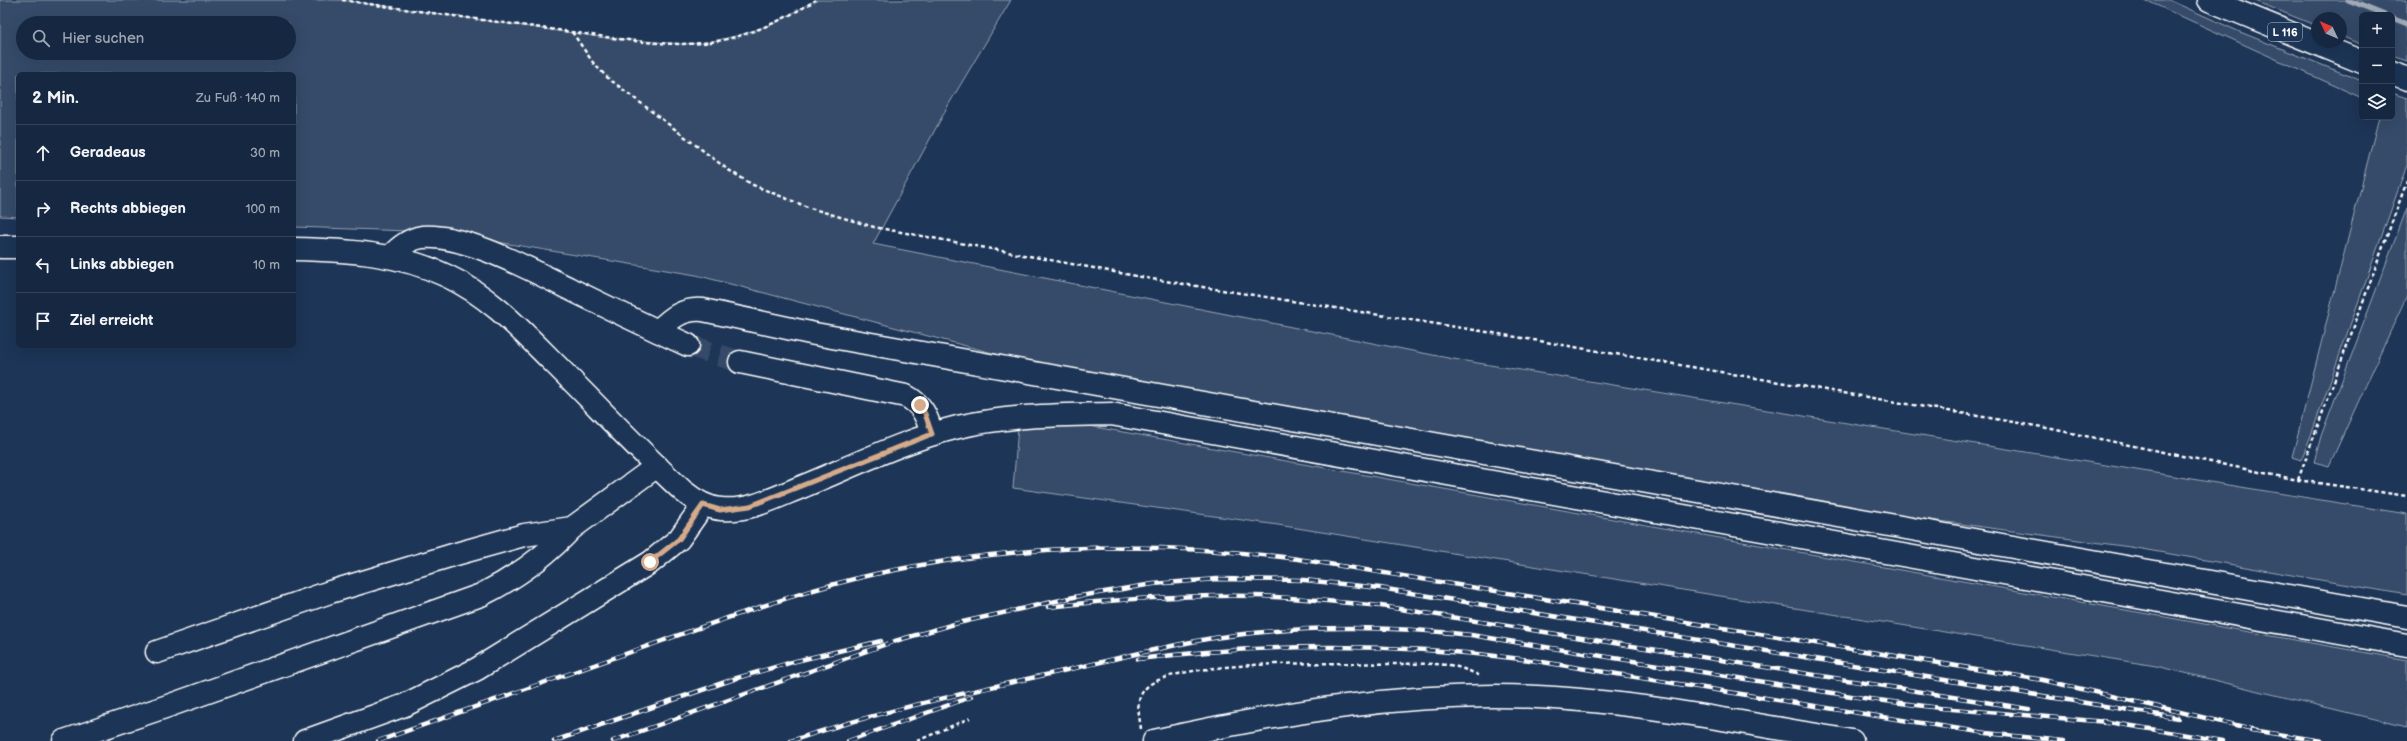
<!DOCTYPE html>
<html lang="de">
<head>
<meta charset="utf-8">
<style>
	:root { --surface:#162841; --page:#23344c; --text:#f1f3f6; --muted:#9ea6b1; --line:#35445a }
	body { margin:0; font-family:"Balsamiq Sans",sans-serif; background:var(--page); color:var(--text) }
	.controls { position:absolute; right:12px; top:12px; display:grid; overflow:hidden; border-radius:6px; box-shadow:0 4px 16px #0002 }
	.controls button { width:36px; height:36px; display:grid; place-items:center; padding:0; border:0; border-bottom:1px solid var(--line); background:var(--surface); color:var(--text); font:20px sans-serif }
	.compass { position:absolute; left:2311px; top:12px; width:36px; height:36px; border-radius:50%; background:var(--surface); box-shadow:0 4px 16px #0002; rotate:314deg }
	.stop { position:absolute; width:12px; height:12px; margin:-9px; border:3px solid #d6ab8b; border-radius:50%; background:#fff }
	.stop.end { background:#d6ab8b; border-color:#fff; box-shadow:0 1px 4px #0008 }
	.list { margin:0; padding:0; list-style:none }
	h2 { display:flex; justify-content:space-between; align-items:center; height:52px; margin:0; padding:0 16px; font-size:17px }
	h2 small { font-size:13px; font-weight:400; color:var(--muted) }
	.list li { display:grid; grid-template-columns:26px 1fr auto; gap:12px; align-items:center; box-sizing:border-box; height:56px; padding:0 16px; border-top:1px solid var(--line) }
	.list b { display:block; font-size:15px; white-space:nowrap }
	.list em { font-size:13px; font-style:normal; color:var(--muted) }
	.icon { flex:none; width:22px; height:22px; fill:none; stroke:currentColor; stroke-width:2; stroke-linecap:round; stroke-linejoin:round }
	.map { position:relative; flex:none; width:2407px; height:741px; overflow:hidden }
	.search { position:absolute; background:var(--surface); box-shadow:0 4px 16px #0002; left:16px; top:16px; width:280px; height:44px; display:flex; align-items:center; gap:10px; box-sizing:border-box; padding:0 14px; border-radius:22px; color:var(--muted); font-size:15px }
	.panel { position:absolute; background:var(--surface); box-shadow:0 4px 16px #0002; left:16px; top:72px; width:280px; height:276px; border-radius:6px }
	.map>svg:first-child { display:block }
	.green { fill:#364b69; stroke:#9aa5b4; fill-rule:evenodd }
	.lines { fill:none; stroke-linecap:round; stroke-linejoin:round }
	.stream { stroke:#a0aab8; stroke-width:5 }
	.minor-tunnel { stroke:#344968; stroke-width:22; stroke-dasharray:22 11; stroke-linecap:butt }
	.minor-casing { stroke:#fff; stroke-width:25 }
	.major-casing { stroke:#fff; stroke-width:25 }
	.path { stroke:#fff; stroke-width:2.5; stroke-dasharray:4 3; stroke-linecap:butt }
	.minor { stroke:#1d3557; stroke-width:22 }
	.major { stroke:#1d3557; stroke-width:22 }
	.rail-casing { stroke:#fff; stroke-width:4.5 }
	.rail { stroke:#1d3557; stroke-width:3; stroke-dasharray:9; stroke-linecap:butt }
	.route { stroke:#d6ab8b; stroke-width:5 }
	.labels { text-anchor:middle; stroke-width:3.5; stroke-linejoin:round; paint-order:stroke }
	.shield { fill:#1d3557; stroke:#bbc2cd; stroke-width:1 }
	.shield-label { font-size:11px; font-weight:bold; fill:#fff }
</style>
</head>
<body>
<div class="map">
<svg width="2407" height="741" viewBox="0 0 2407 741">
	<rect width="100%" height="100%" fill="#1d3557"/>
	<filter id="ink" filterUnits="userSpaceOnUse"><feTurbulence type="fractalNoise" baseFrequency=".025" numOctaves="2"/><feDisplacementMap in="SourceGraphic" scale="8" xChannelSelector="R" yChannelSelector="G"/><feConvolveMatrix kernelMatrix="1 2 1 2 8 2 1 2 1" color-interpolation-filters="sRGB"/></filter>
	<g filter="url(#ink)">
		<!-- green -->
		<g class="green">
			<path d="M0,0H342L608,38L682,44L704,43L740,35L773,24L816,0H1011L949,104L873,244L1453,359L2407,514V595L2130,547L1917,518L1709,484L1304,409L1023,361L696,275L437,232L294,227V74H18V217L0,216ZM23,23H289V53H23Z"/>
			<path d="M2145,0H2169L2240,32L2362,81V98Z"/>
			<path d="M2253,0H2407V61L2392,56V15H2362V45L2341,36V18H2317V26Z"/>
			<path d="M2392,93L2407,98V165L2310,438L2301,460L2292,457L2379,117H2392Z"/>
			<path d="M2407,208V295L2329,466L2314,462L2321,436Z"/>
			<path d="M1089,426L2407,660V727L2156,666L1278,525L1013,488L1018,427Z"/>
		</g>
		<g class="lines">
			<!-- stream -->
			<g class="stream">
				<path d="M2348,0L2385,15"/>
				<path d="M2392,18L2407,24"/>
			</g>
			<!-- minor-tunnel -->
			<path class="minor-tunnel" d="M688,345L740,362"/>
			<!-- minor casing -->
			<g class="minor-casing">
				<g id="minor">
					<path d="M0,247H18"/>
					<path d="M294,249C347,250 399,253 447,276C488,295 519,328 550,359C595,403 637,449 683,491C694,500 706,508 721,509C750,512 778,496 804,486C855,465 905,440 958,427C1009,415 1059,415 1111,414L2407,645"/>
					<path d="M390,257C399,247 409,239 422,237C464,233 533,271 570,289C609,308 648,327 688,345"/>
					<path d="M658,331C671,318 683,308 703,310L815,334L2407,617"/>
					<path d="M740,362L906,396C923,405 927,417 932,434"/>
					<path d="M157,652L330,592L456,554L524,535L572,528L657,466"/>
					<path d="M64,741L165,707L481,595C517,577 545,557 572,528"/>
					<path d="M305,741L405,705L477,669L651,562L679,539L703,505"/>
					<path d="M1154,741C1279,713 1408,691 1537,697C1643,702 1748,724 1852,741"/>
				</g>
			</g>
			<!-- major casing -->
			<g class="major-casing">
				<g id="major">
					<path d="M2209,0L2362,62"/>
					<path d="M2392,73L2407,79"/>
				</g>
			</g>
			<!-- path -->
			<g class="path">
				<path d="M342,0C416,11 490,21 564,31C610,37 657,47 703,43C744,39 782,21 816,0"/>
				<path d="M572,32L594,64L608,78L727,169L753,185L810,208L874,227L1152,279L1481,331L2042,427L2298,480L2407,496"/>
				<path d="M2298,480L2407,181"/>
				<path d="M1141,729C1139,713 1134,698 1148,686C1181,659 1344,663 1391,664C1410,664 1430,663 1449,665C1460,667 1470,671 1480,676"/>
				<path d="M917,741L970,718"/>
			</g>
			<!-- minor -->
			<use href="#minor" class="minor"/>
			<!-- major -->
			<use href="#major" class="major"/>
			<!-- rail casing -->
			<g class="rail-casing">
				<g id="rail">
					<path d="M1048,607C1116,599 1185,595 1254,596C1296,597 1339,602 1381,606L2029,709"/>
					<path d="M1138,659C1269,643 1400,643 1530,660L1902,720L1986,733L2064,741"/>
					<path d="M2102,721L2223,741"/>
					<path d="M2251,730L2322,741"/>
					<path d="M378,741C473,708 567,674 662,641C734,616 805,589 880,573C1018,543 1158,541 1298,559L2043,680L2257,730"/>
					<path d="M554,741L737,678L796,661L881,641"/>
					<path d="M613,741L895,641L958,623L1074,597L1153,584L1217,579L1304,580L1380,588L2178,718"/>
					<path d="M791,741C872,713 957,695 1040,676C1096,664 1151,649 1207,639C1295,625 1383,625 1471,635L1870,699L1940,708L2107,722"/>
					<path d="M848,741L971,697"/>
				</g>
			</g>
			<!-- rail -->
			<use href="#rail" class="rail"/>
		</g>
	</g>
	<g class="lines" filter="url(#ink)">
		<!-- route -->
		<path class="route" d="M650,562L679,539L703,505L720,510L750,506L932,434L924,411L920,405"/>
	</g>
	<g class="labels">
		<!-- shield labels -->
		<rect class="shield" x="2268" y="23" width="34" height="18" rx="3"/>
		<g class="shield-label">
			<text x="2285" y="36">L 116</text>
		</g>
	</g>
</svg>
<div class="controls">
<button>+</button>
<button>−</button>
<button><svg class="icon" aria-label="layers" viewBox="0 0 24 24"><path d="M12 4l9 5-9 5-9-5zM3 14l9 5 9-5"/></svg></button>
</div>
<svg class="compass" viewBox="-18 -18 36 36"><path d="M0-13l5 13h-10z" fill="#e53935"/><path d="M0 13l5-13h-10z" fill="#9ea6b1"/></svg>
<div class="stop" style="left:650px;top:562px"></div>
<div class="stop end" style="left:920px;top:405px"></div>
<div class="search"><svg class="icon" aria-label="search" viewBox="0 0 24 24"><circle cx="10" cy="10" r="6"/><path d="M15 15l6 6"/></svg>Hier suchen</div>
<section class="panel">
<h2>2 Min.<small>Zu Fuß · 140 m</small></h2>
<ul class="list">
<li><svg class="icon" aria-label="ahead" viewBox="0 0 24 24"><path d="M12 20V5M6 11l6-6 6 6"/></svg><div><b>Geradeaus</b></div><em>30 m</em></li>
<li><svg class="icon" aria-label="right" viewBox="0 0 24 24"><path d="M7 20v-9h11M14 6l5 5-5 5"/></svg><div><b>Rechts abbiegen</b></div><em>100 m</em></li>
<li><svg class="icon" aria-label="left" viewBox="0 0 24 24"><path d="M17 20v-9H6M10 6l-5 5 5 5"/></svg><div><b>Links abbiegen</b></div><em>10 m</em></li>
<li><svg class="icon" aria-label="arrive" viewBox="0 0 24 24"><path d="M6 21V4h12l-3 4 3 4H6"/></svg><div><b>Ziel erreicht</b></div></li>
</ul>
</section>
</div>
</body>
</html>
